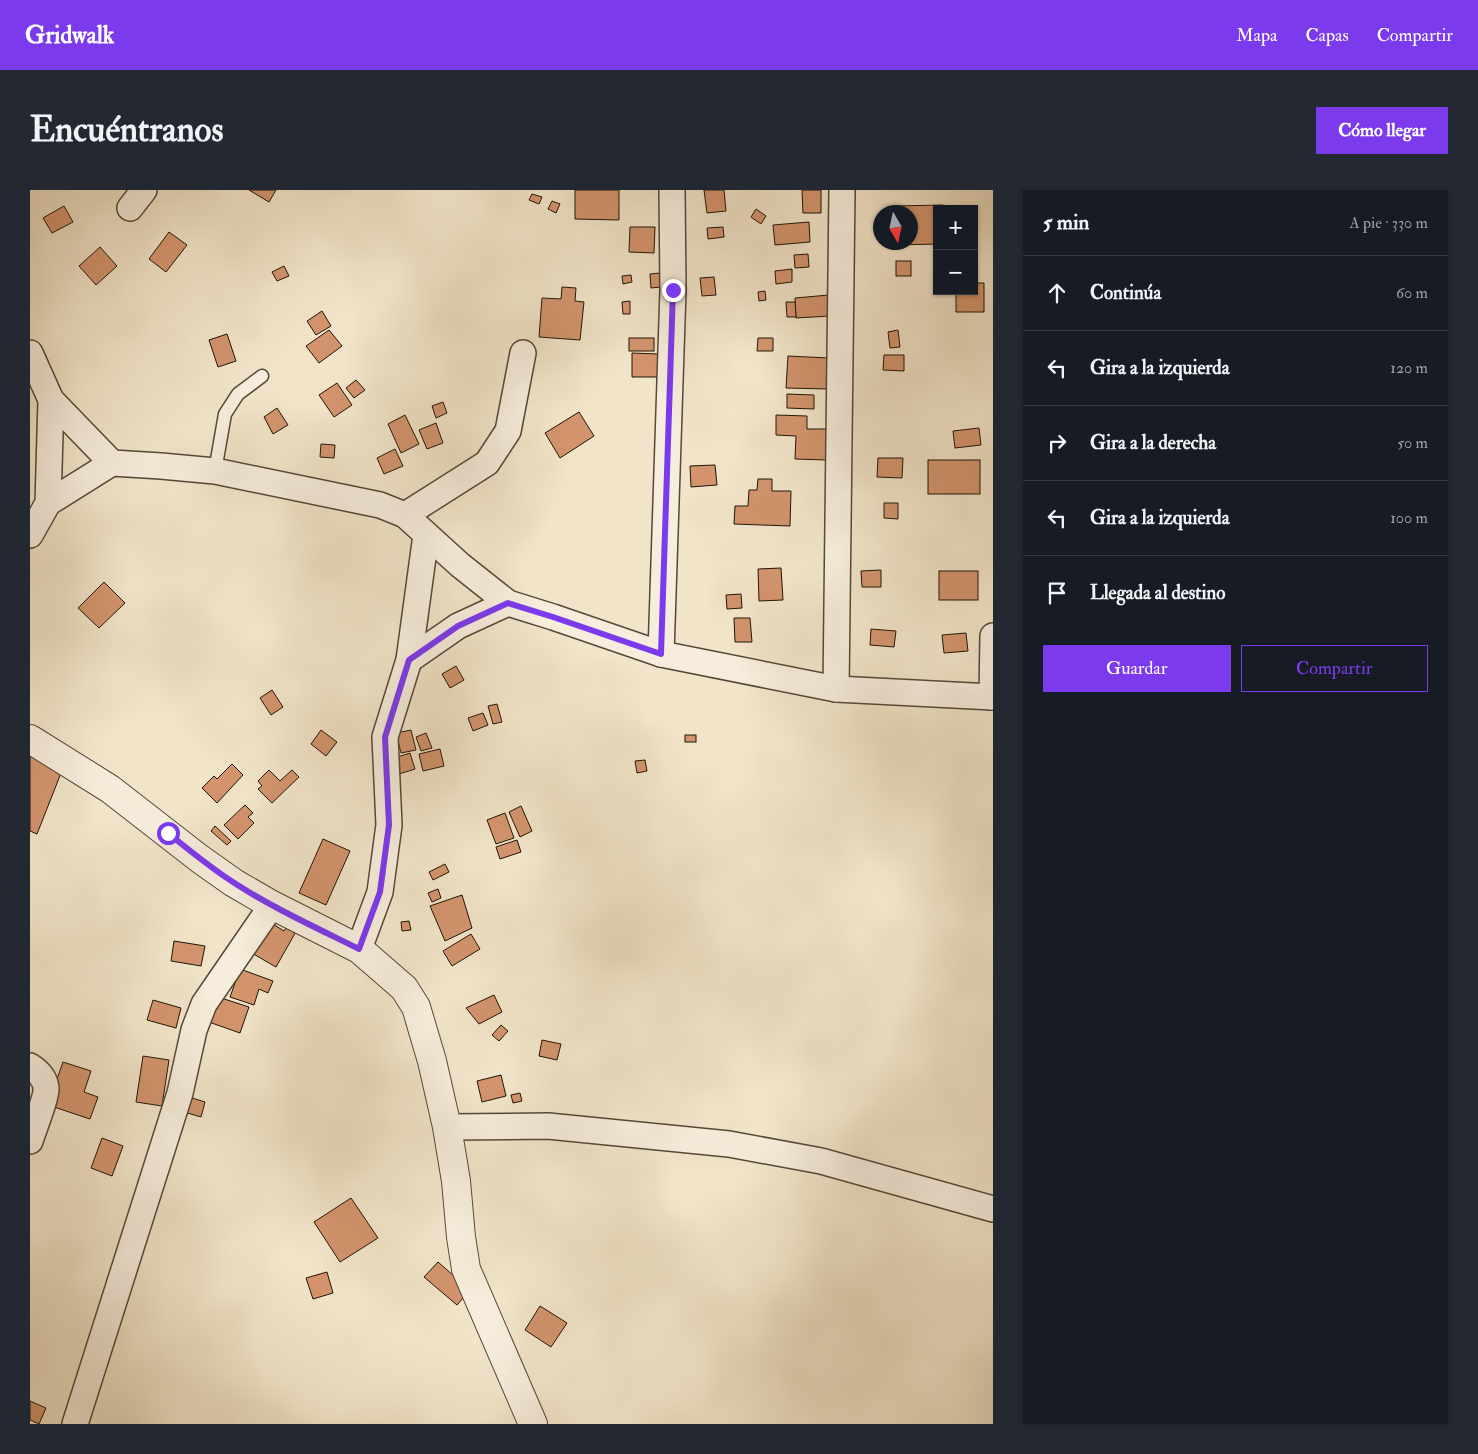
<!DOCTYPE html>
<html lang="es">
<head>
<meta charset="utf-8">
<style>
	:root { --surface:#171b24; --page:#242831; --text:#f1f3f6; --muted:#9ea1a6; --line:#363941; --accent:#7c3aed }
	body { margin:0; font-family:"IM FELL Double Pica",serif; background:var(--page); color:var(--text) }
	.controls { position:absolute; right:15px; top:15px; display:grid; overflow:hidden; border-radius:0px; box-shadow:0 1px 4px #0004 }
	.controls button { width:45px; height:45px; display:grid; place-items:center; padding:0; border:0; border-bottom:1px solid var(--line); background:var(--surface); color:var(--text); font:25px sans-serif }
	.compass { position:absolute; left:843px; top:15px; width:45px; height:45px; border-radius:50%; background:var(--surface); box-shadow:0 1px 4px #0004; rotate:171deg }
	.stop { position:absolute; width:15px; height:15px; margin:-11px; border:4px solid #7c3aed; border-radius:50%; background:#fff }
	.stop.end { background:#7c3aed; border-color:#fff; box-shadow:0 1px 5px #0008 }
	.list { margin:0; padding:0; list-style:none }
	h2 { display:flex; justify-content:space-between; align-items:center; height:65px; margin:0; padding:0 20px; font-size:21px }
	h2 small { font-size:16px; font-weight:400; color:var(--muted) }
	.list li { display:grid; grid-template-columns:32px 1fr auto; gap:15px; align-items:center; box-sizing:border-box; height:75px; padding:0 20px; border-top:1px solid var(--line) }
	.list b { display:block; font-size:19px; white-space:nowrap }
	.list em { font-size:16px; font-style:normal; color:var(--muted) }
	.actions { display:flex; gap:10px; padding:15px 20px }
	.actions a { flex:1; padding:11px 0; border:1px solid var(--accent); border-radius:0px; text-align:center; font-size:18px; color:var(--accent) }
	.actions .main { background:var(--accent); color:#fff }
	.icon { flex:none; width:28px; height:28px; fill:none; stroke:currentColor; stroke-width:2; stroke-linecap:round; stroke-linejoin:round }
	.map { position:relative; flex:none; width:963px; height:1234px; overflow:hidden; border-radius:0px }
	header { display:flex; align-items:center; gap:30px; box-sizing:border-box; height:70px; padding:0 25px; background:var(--accent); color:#fff }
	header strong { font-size:24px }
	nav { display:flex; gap:28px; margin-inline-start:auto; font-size:18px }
	.intro { display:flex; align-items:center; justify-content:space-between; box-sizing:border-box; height:120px; padding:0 30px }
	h1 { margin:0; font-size:35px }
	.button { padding:12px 22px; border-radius:0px; background:var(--accent); color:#fff; font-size:18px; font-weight:700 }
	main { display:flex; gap:30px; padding:0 30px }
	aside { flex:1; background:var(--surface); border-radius:0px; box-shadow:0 1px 4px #0004 }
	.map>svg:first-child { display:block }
	.building { fill:#d3946d; stroke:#1f1406 }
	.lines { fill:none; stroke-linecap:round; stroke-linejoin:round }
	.service-casing { stroke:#544837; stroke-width:15 }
	.minor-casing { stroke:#544837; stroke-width:28 }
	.tertiary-casing { stroke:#544837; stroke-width:30 }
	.service { stroke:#f6eddc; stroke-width:12 }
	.minor { stroke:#f6eddc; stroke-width:25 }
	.tertiary { stroke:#f6eddc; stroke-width:28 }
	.route { stroke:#7c3aed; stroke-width:6 }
</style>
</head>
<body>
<header>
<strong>Gridwalk</strong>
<nav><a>Mapa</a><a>Capas</a><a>Compartir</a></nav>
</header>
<div class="intro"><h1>Encuéntranos</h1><a class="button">Cómo llegar</a></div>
<main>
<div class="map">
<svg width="963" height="1234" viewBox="0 0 963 1234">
	<rect width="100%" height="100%" fill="#f1e4c9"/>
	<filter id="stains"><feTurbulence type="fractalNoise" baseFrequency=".004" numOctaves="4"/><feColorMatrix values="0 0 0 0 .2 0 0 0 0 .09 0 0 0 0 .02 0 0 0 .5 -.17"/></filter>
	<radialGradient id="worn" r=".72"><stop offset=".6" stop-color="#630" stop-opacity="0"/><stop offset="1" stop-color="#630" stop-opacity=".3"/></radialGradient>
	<!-- building -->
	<g class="building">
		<path d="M219,0H246L239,12Z"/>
		<path d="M545,0H589V30L545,29Z"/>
		<path d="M674,0H694L696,21L677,23Z"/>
		<path d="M772,0H791V23H773Z"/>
		<path d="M502,4L512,7L509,14L499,10Z"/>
		<path d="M522,11L530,14L526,23L518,19Z"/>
		<path d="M913,15V19H907V54L866,55V52H881V22H866L865,16Z"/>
		<path d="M34,16L43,32L22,43L13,28Z"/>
		<path d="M726,19L736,26L731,34L721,27Z"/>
		<path d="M779,32L780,52L745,55L743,35Z"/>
		<path d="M600,37H625L624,63L599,62Z"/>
		<path d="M693,37L694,47L678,49L677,38Z"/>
		<path d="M139,42L157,55L136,82L119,69Z"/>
		<path d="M70,57L87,76L66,95L49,76Z"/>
		<path d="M778,64L779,77L765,78L764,65Z"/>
		<rect x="866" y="71" width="15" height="15"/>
		<path d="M254,76L259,86L247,91L242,82Z"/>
		<path d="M762,79V92L746,94L745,81Z"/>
		<path d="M630,83L631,97L621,98L620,84Z"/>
		<path d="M601,85L602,92L593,94L592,86Z"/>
		<path d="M684,87L686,105L672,106L670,88Z"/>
		<path d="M944,93H954V122H926V101H944Z"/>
		<path d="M532,97L546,98L545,111L554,112L550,150L509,147L512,108L531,109Z"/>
		<path d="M735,101L736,110L729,111L728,102Z"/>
		<path d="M799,105L800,126L766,128L765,108Z"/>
		<path d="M600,111V124H593L592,112Z"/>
		<path d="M756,112H765L766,127H757Z"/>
		<path d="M292,121L301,136L286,145L277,131Z"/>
		<path d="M299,140L312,156L289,173L276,156Z"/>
		<path d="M868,140L870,157L860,158L858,142Z"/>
		<path d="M197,144L206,171L188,177L179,150Z"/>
		<rect x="599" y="148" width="25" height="13"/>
		<path d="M728,148H743V161H727Z"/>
		<path d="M602,163L629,164V187H602Z"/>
		<path d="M854,165H874V181L853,180Z"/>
		<path d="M758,166L799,168L798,199L756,198Z"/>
		<path d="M326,190L335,200L324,208L316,198Z"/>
		<path d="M307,193L322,215L304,227L289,205Z"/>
		<path d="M757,204L784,205V219L757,218Z"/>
		<path d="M413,212L417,223L406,228L402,216Z"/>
		<path d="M247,218L258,235L243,244L234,227Z"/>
		<path d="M549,222L564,246L530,268L515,243Z"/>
		<path d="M375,225L389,254L371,263L358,234Z"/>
		<path d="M746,225L777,226V239H798L797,270L765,269L766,246L746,245Z"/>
		<path d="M406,233L413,253L397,259L389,240Z"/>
		<path d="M949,238L951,255L925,258L923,241Z"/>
		<path d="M291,254L305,255L304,268L290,267Z"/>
		<path d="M365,259L373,276L354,284L347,268Z"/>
		<path d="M848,268H873L872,288L847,287Z"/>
		<rect x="898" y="270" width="52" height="34"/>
		<path d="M685,275L687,295L661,297L660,276Z"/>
		<path d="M728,289H742V301H761L760,336L704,334L705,316H718L719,300H727Z"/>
		<path d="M854,313H868V329L854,328Z"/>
		<path d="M751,378L753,410L729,411L728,379Z"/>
		<path d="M851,380V397H832L831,381Z"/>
		<rect x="909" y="381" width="39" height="29"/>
		<path d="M74,392L95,413L69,438L48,418Z"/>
		<path d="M711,404L712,418L697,419L696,405Z"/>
		<path d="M704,428H720L722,452H705Z"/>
		<path d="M841,439L866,441L864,457L840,455Z"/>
		<path d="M936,443L938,461L914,463L912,445Z"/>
		<path d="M426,476L434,490L420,498L412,484Z"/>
		<path d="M242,500L253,517L241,525L230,508Z"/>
		<path d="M467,514L472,532L463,534L458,516Z"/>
		<path d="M453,523L458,535L443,541L438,528Z"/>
		<path d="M291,540L307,552L296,566L281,554Z"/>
		<path d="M381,540L386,560L371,563L366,543Z"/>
		<path d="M396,543L402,558L391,561L386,547Z"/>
		<rect x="655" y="545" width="11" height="7"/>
		<path d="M410,559L414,576L393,581L389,564Z"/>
		<path d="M380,563L385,579L366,585L361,569Z"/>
		<path d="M0,565L33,578L7,644L0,641Z"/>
		<path d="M615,570L617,581L607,583L605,571Z"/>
		<path d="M202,574L213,585L187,613L172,598L184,586L187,589Z"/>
		<path d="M239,580L250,591L262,580L269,587L242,613L228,599L232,596L228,591Z"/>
		<path d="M215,615L223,623L218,627L224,633L208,649L194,635Z"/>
		<path d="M491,616L502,641L490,647L479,622Z"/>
		<path d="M475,623L484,648L466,654L457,630Z"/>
		<path d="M185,636L201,651L197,655L181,641Z"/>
		<path d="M293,649L320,661L296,715L269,703Z"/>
		<path d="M487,650L491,662L470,669L466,657Z"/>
		<path d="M415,674L419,682L403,690L399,682Z"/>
		<path d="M408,699L411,708L402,712L398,703Z"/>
		<path d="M432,705L442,738L415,751L400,716Z"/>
		<path d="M238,731L254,741L259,733L268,738L246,777L220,762Z"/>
		<path d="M379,731L381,740L372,741L371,732Z"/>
		<path d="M441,744L450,759L422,776L413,761Z"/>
		<path d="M144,751L175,756L171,776L141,771Z"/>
		<path d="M210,779L243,791L238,803L229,799L224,815L200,807Z"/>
		<path d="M464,805L472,822L449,834L436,818Z"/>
		<path d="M185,806L219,817L210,843L176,831Z"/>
		<path d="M123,810L151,818L146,838L117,830Z"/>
		<path d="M471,835L478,841L469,851L462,845Z"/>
		<path d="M512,850L531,854L527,870L509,866Z"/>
		<path d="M113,866L139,870L132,916L106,912Z"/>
		<path d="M33,872L61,881L54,902L68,907L60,929L18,915Z"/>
		<path d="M471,885L476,906L452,912L447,891Z"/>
		<path d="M490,903L492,911L483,913L481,905Z"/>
		<path d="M159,907L175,912L171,927L154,922Z"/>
		<path d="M72,948L93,956L82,986L61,978Z"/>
		<path d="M321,1008L348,1048L310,1072L284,1032Z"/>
		<path d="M408,1072L440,1100L427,1115L394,1087Z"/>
		<path d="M297,1082L303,1103L283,1109L276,1088Z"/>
		<path d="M510,1116L537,1133L521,1157L495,1140Z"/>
		<path d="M0,1211L16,1218L9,1234L0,1230Z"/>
	</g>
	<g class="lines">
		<!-- service casing -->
		<g class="service-casing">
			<path id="service" d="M185,281L195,224L208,204L232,186"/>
		</g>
		<!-- minor casing -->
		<g class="minor-casing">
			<g id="minor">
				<path d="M100,18L114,0"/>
				<path d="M0,163L21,210L18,313L0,345"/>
				<path d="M21,210L82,273"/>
				<path d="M18,313L82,273L131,276L185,281L350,315L375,325L430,375L478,413L523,427L631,464L806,499L963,507"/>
				<path d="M375,325L457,273L478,241L493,163"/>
				<path d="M631,464L643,100L642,0"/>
				<path d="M379,470L396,345"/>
				<path d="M806,499L812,0"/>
				<path d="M962,507L963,446"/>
				<path d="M329,759L350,702L359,635L355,547L379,470L428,436L478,413"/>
				<path d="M0,876C8,881 15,888 16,898C17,906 3,941 0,951"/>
				<path d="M417,937L518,936L699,954L791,971L963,1019"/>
				<path d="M45,1234L150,903L164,840L174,814L242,715"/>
			</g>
		</g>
		<!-- tertiary casing -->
		<g class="tertiary-casing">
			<path id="tertiary" d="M0,549L80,599L170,669L204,693L242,715L329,759L374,798L386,817L402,871L417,937L426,991L431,1047L436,1079L503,1234"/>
		</g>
		<!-- service -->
		<use href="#service" class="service"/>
		<!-- minor -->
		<use href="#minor" class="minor"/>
		<!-- tertiary -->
		<use href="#tertiary" class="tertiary"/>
	</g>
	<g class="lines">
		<!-- route -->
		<path class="route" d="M138,643C160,661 182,679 206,694C245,719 287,738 329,759L350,702L359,635L355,547L379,470L428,436L478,413L523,427L631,464L643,100"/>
	</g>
	<rect width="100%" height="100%" filter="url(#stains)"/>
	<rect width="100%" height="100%" fill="url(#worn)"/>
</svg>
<div class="controls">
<button>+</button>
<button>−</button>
</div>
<svg class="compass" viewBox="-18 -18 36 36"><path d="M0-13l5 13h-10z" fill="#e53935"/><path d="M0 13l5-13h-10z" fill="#9ea1a6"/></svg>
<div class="stop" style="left:138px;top:643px"></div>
<div class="stop end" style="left:643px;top:100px"></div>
</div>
<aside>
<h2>5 min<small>A pie · 330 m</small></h2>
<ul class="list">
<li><svg class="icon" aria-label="ahead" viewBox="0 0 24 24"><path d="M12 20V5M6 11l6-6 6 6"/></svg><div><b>Continúa</b></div><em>60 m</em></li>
<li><svg class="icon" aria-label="left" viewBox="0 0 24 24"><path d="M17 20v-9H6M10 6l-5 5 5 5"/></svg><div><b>Gira a la izquierda</b></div><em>120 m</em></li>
<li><svg class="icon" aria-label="right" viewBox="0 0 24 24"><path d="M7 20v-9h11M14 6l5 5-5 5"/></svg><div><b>Gira a la derecha</b></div><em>50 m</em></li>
<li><svg class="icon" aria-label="left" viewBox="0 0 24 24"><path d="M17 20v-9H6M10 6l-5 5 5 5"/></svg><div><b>Gira a la izquierda</b></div><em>100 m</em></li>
<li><svg class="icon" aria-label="arrive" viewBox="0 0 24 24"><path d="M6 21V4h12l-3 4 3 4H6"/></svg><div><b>Llegada al destino</b></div></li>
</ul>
<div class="actions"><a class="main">Guardar</a><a>Compartir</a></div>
</aside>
</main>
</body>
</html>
